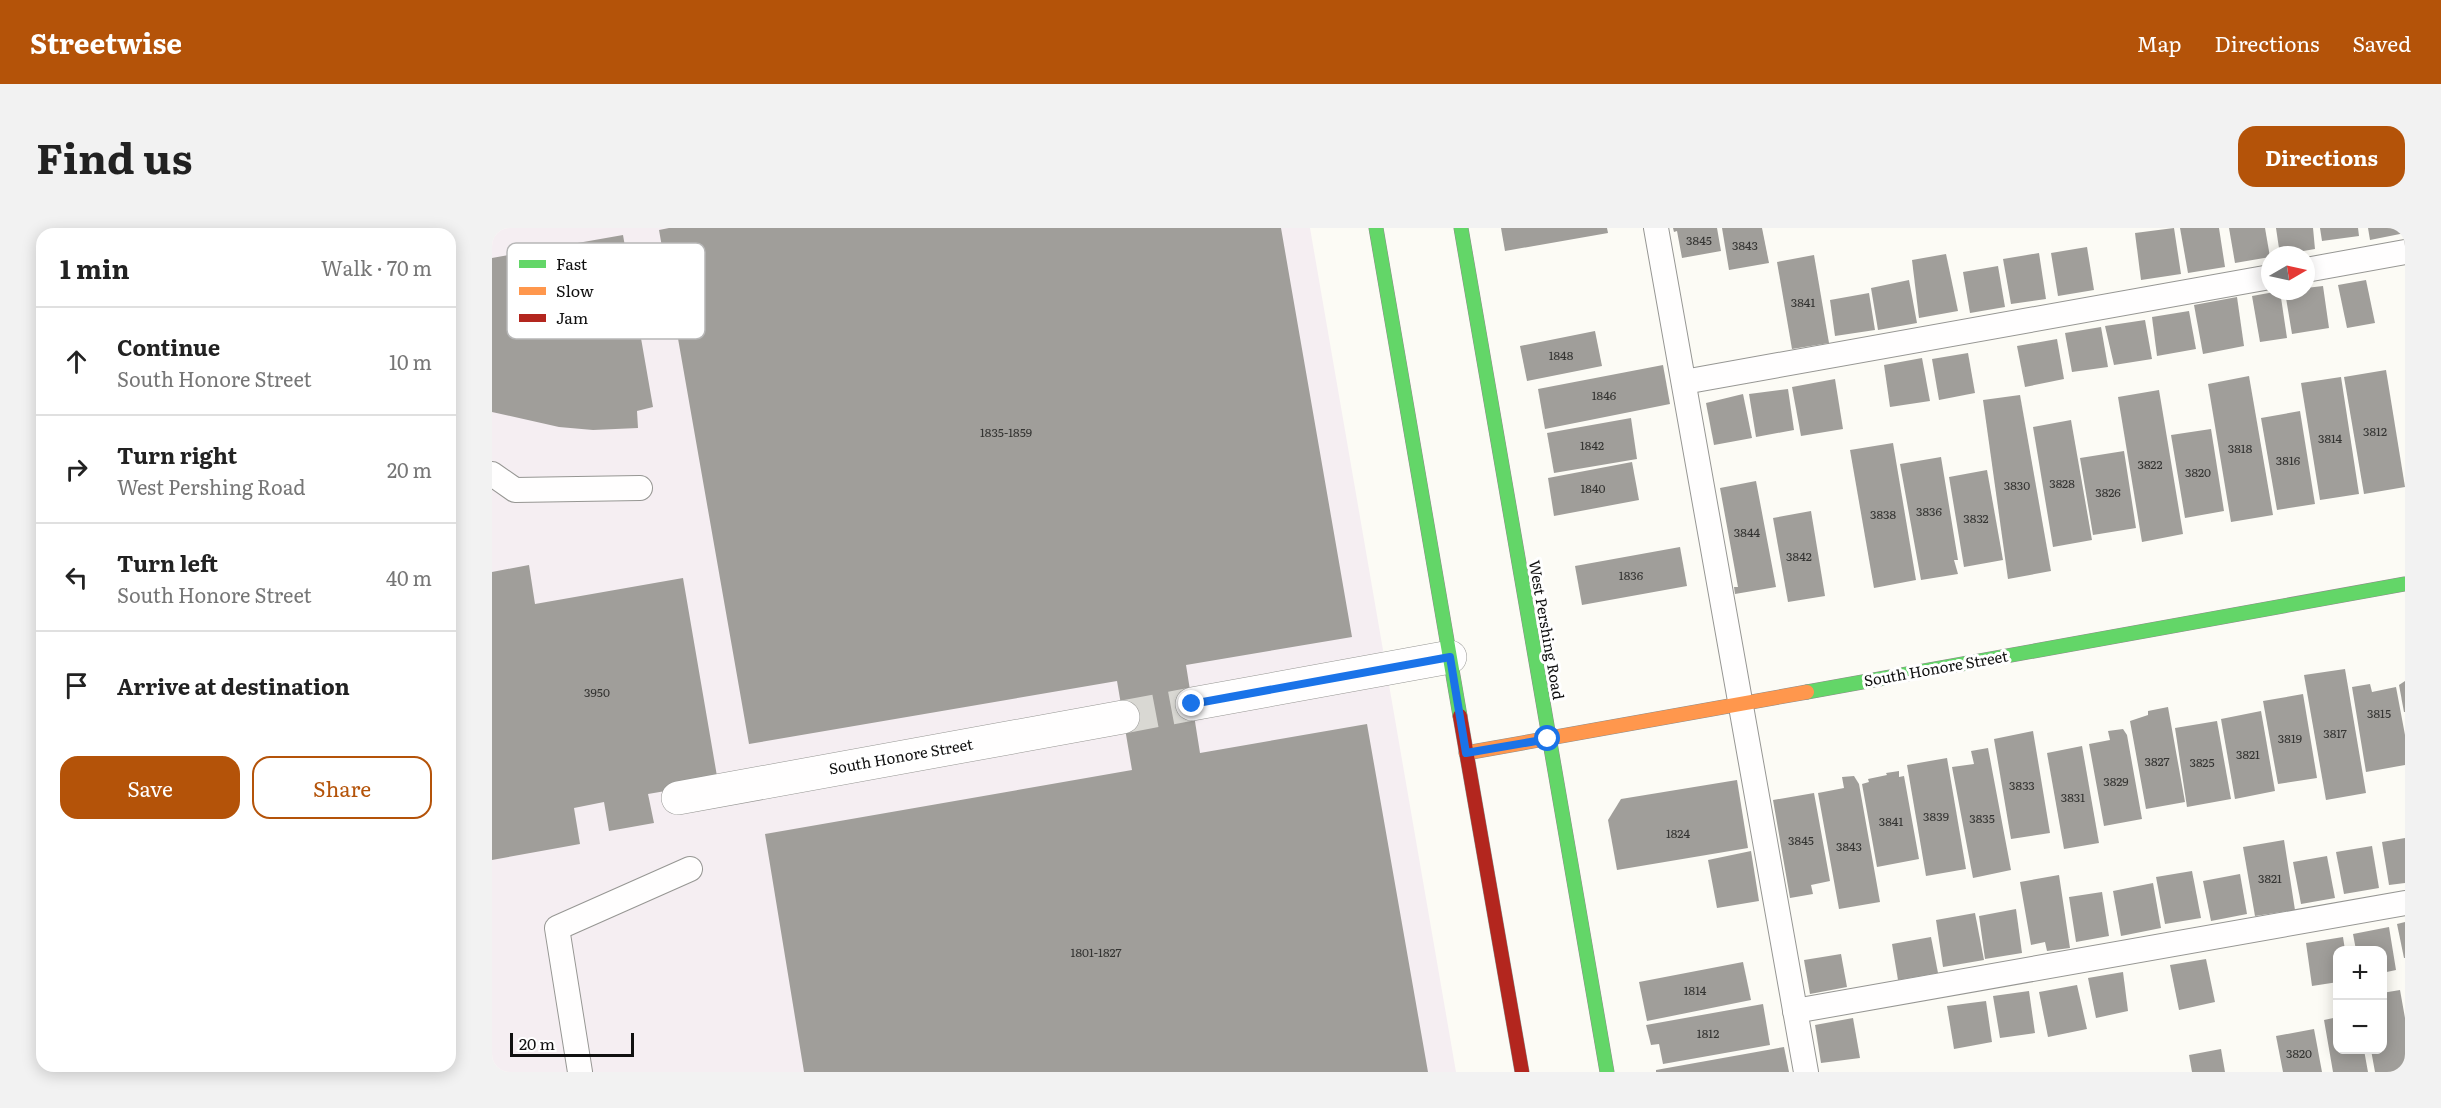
<!DOCTYPE html>
<html lang="en">
<head>
<meta charset="utf-8">
<style>
	:root { --surface:#fff; --page:#f2f2f2; --text:#222; --muted:#767676; --line:#e0e0e0; --accent:#b45309 }
	body { margin:0; font-family:Literata,serif; background:var(--page); color:var(--text) }
	.controls { position:absolute; right:18px; bottom:18px; display:grid; overflow:hidden; border-radius:12px; box-shadow:0 3px 15px #0003 }
	.controls button { width:54px; height:54px; display:grid; place-items:center; padding:0; border:0; border-bottom:2px solid var(--line); background:var(--surface); color:var(--text); font:30px sans-serif }
	.compass { position:absolute; left:1769px; top:18px; width:54px; height:54px; border-radius:50%; background:var(--surface); box-shadow:0 3px 15px #0003; rotate:81deg }
	.scale { position:absolute; left:18px; bottom:15px; width:124px; box-sizing:border-box; padding-left:6px; border:3px solid #101010; border-top:0; font-size:16px; line-height:21px; white-space:nowrap; color:#101010; -webkit-text-stroke:4px #fff; paint-order:stroke }
	.stop { position:absolute; width:18px; height:18px; margin:-14px; border:4px solid #1a73e8; border-radius:50%; background:#fff }
	.stop.end { background:#1a73e8; border-color:#fff; box-shadow:0 2px 6px #0008 }
	.list { margin:0; padding:0; list-style:none }
	h2 { display:flex; justify-content:space-between; align-items:center; height:78px; margin:0; padding:0 24px; font-size:26px }
	h2 small { font-size:20px; font-weight:400; color:var(--muted) }
	.list li { display:grid; grid-template-columns:39px 1fr auto; gap:18px; align-items:center; box-sizing:border-box; height:108px; padding:0 24px; border-top:2px solid var(--line) }
	.list b { display:block; font-size:22px; white-space:nowrap }
	.list p { margin:0; font-size:20px; white-space:nowrap; color:var(--muted) }
	.list em { font-size:20px; font-style:normal; color:var(--muted) }
	.actions { display:flex; gap:12px; padding:18px 24px }
	.actions a { flex:1; padding:14px 0; border:2px solid var(--accent); border-radius:18px; text-align:center; font-size:21px; color:var(--accent) }
	.actions .main { background:var(--accent); color:#fff }
	.icon { flex:none; width:33px; height:33px; fill:none; stroke:currentColor; stroke-width:2; stroke-linecap:round; stroke-linejoin:round }
	.map { position:relative; flex:none; width:1913px; height:844px; overflow:hidden; border-radius:18px }
	header { display:flex; align-items:center; gap:36px; box-sizing:border-box; height:84px; padding:0 30px; background:var(--accent); color:#fff }
	header strong { font-size:28px }
	nav { display:flex; gap:33px; margin-inline-start:auto; font-size:21px }
	.intro { display:flex; align-items:center; justify-content:space-between; box-sizing:border-box; height:144px; padding:0 36px }
	h1 { margin:0; font-size:42px }
	.button { padding:15px 27px; border-radius:18px; background:var(--accent); color:#fff; font-size:21px; font-weight:700 }
	main { display:flex; gap:36px; padding:0 36px }
	aside { flex:1; background:var(--surface); border-radius:18px; box-shadow:0 3px 15px #0003 }
	.map>svg:first-child { display:block }
	.industrial { fill:#f5eef2 }
	.building { fill:#a09e9a }
	.lines { fill:none; stroke-linecap:round; stroke-linejoin:round }
	.street-tunnel { stroke:#d9d8d3; stroke-width:33; stroke-dasharray:33 16; stroke-linecap:butt }
	.lane-casing { stroke:#969693; stroke-width:26 }
	.street-casing { stroke:#969693; stroke-width:34 }
	.fast-casing { stroke:#8d8c8a; stroke-width:15 }
	.slow-casing { stroke:#8d8c8a; stroke-width:15 }
	.jam-casing { stroke:#8d8c8a; stroke-width:15 }
	.lane { stroke:#fffefe; stroke-width:24 }
	.street { stroke:#fffefe; stroke-width:33 }
	.fast { stroke:#63d668; stroke-width:14 }
	.slow { stroke:#ff974d; stroke-width:14 }
	.jam { stroke:#b3261e; stroke-width:14 }
	.route { stroke:#1a73e8; stroke-width:8 }
	.labels { text-anchor:middle; stroke-width:6; stroke-linejoin:round; paint-order:stroke }
	.number-label { font-size:12px; fill:#343432 }
	.street-label { font-size:15px; fill:#101010; stroke:#fff }
	.key { fill:#fff; stroke:#b7b7b7; stroke-width:1.5 }
	.key-label { font-size:16px; fill:#101010 }
</style>
</head>
<body>
<header>
<strong>Streetwise</strong>
<nav><a>Map</a><a>Directions</a><a>Saved</a></nav>
</header>
<div class="intro"><h1>Find us</h1><a class="button">Directions</a></div>
<main>
<aside>
<h2>1 min<small>Walk · 70 m</small></h2>
<ul class="list">
<li><svg class="icon" aria-label="ahead" viewBox="0 0 24 24"><path d="M12 20V5M6 11l6-6 6 6"/></svg><div><b>Continue</b><p>South Honore Street</p></div><em>10 m</em></li>
<li><svg class="icon" aria-label="right" viewBox="0 0 24 24"><path d="M7 20v-9h11M14 6l5 5-5 5"/></svg><div><b>Turn right</b><p>West Pershing Road</p></div><em>20 m</em></li>
<li><svg class="icon" aria-label="left" viewBox="0 0 24 24"><path d="M17 20v-9H6M10 6l-5 5 5 5"/></svg><div><b>Turn left</b><p>South Honore Street</p></div><em>40 m</em></li>
<li><svg class="icon" aria-label="arrive" viewBox="0 0 24 24"><path d="M6 21V4h12l-3 4 3 4H6"/></svg><div><b>Arrive at destination</b></div></li>
</ul>
<div class="actions"><a class="main">Save</a><a>Share</a></div>
</aside>
<div class="map">
<svg width="1913" height="844" viewBox="0 0 1913 844">
	<rect width="100%" height="100%" fill="#fcfbf5"/>
	<!-- industrial -->
	<path class="industrial" d="M0,0H818L964,844H0Z"/>
	<!-- building -->
	<g class="building">
		<path d="M177,0H789L860,409L694,437L708,525L875,496L936,844H312L273,606L640,542L625,453L257,516L167,2Z"/>
		<path d="M1009,0H1115L1116,5L1013,23Z"/>
		<path d="M1181,0H1225L1229,23L1190,30L1185,3L1182,4Z"/>
		<path d="M1230,0H1270L1277,35L1237,42Z"/>
		<path d="M1682,0L1689,46L1649,52L1643,5Z"/>
		<path d="M1688,0H1727L1733,39L1696,45Z"/>
		<path d="M1737,0H1773L1778,29L1743,35Z"/>
		<path d="M1784,0H1821L1823,21L1788,27Z"/>
		<path d="M1828,0H1866L1867,8L1830,13Z"/>
		<path d="M1876,0H1912L1913,5L1878,12Z"/>
		<path d="M131,7L161,179L145,183L146,200L101,202L67,199L0,184V30Z"/>
		<path d="M1595,19L1602,62L1566,68L1559,25Z"/>
		<path d="M1547,25L1554,71L1519,76L1511,31Z"/>
		<path d="M1454,26L1466,83L1427,90L1420,32Z"/>
		<path d="M1322,27L1337,115L1300,121L1285,34Z"/>
		<path d="M1506,38L1513,79L1478,85L1471,44Z"/>
		<path d="M1417,52L1425,95L1386,102L1379,60Z"/>
		<path d="M1874,52L1883,95L1855,100L1846,57Z"/>
		<path d="M1831,58L1837,100L1800,106L1793,64L1814,63V60Z"/>
		<path d="M1788,63L1795,110L1768,114L1760,68Z"/>
		<path d="M1377,65L1383,102L1343,108L1338,72Z"/>
		<path d="M1745,69L1752,118L1711,126L1702,77Z"/>
		<path d="M1697,83L1704,121L1665,128L1660,89Z"/>
		<path d="M1653,92L1660,131L1622,137L1613,98Z"/>
		<path d="M1609,99L1616,139L1580,144L1573,105Z"/>
		<path d="M1103,103L1110,138L1035,153L1028,118Z"/>
		<path d="M1565,111L1572,151L1533,159L1525,118Z"/>
		<path d="M1476,125L1483,165L1447,172L1440,131Z"/>
		<path d="M1430,130L1438,173L1398,179L1392,137Z"/>
		<path d="M1171,137L1178,176L1053,201L1046,161Z"/>
		<path d="M1894,142L1913,259L1872,266L1852,149Z"/>
		<path d="M1757,148L1781,287L1739,294L1716,156Z"/>
		<path d="M1849,149L1867,266L1828,272L1809,155Z"/>
		<path d="M1343,151L1351,201L1309,208L1300,159Z"/>
		<path d="M1296,161L1302,202L1264,209L1257,166Z"/>
		<path d="M1667,162L1691,306L1650,314L1626,169Z"/>
		<path d="M1251,166L1260,210L1222,217L1214,175Z"/>
		<path d="M1528,167L1559,343L1516,351L1491,172Z"/>
		<path d="M1808,183L1823,276L1785,282L1769,190Z"/>
		<path d="M1139,190L1145,231L1062,245L1055,205Z"/>
		<path d="M1579,192L1600,312L1561,319L1541,199Z"/>
		<path d="M1719,201L1732,283L1693,290L1679,207Z"/>
		<path d="M1401,215L1424,352L1382,360L1358,222Z"/>
		<path d="M1632,223L1644,300L1601,307L1588,230Z"/>
		<path d="M1449,229L1466,332H1462L1466,346L1429,352L1408,236Z"/>
		<path d="M1140,234L1147,272L1062,288L1056,250Z"/>
		<path d="M1495,242L1511,332L1472,339L1457,249Z"/>
		<path d="M1264,253L1284,359L1243,366L1242,359H1246L1228,260Z"/>
		<path d="M1319,283L1333,368L1296,374L1281,290Z"/>
		<path d="M1188,319L1195,358L1090,377L1083,338Z"/>
		<path d="M37,337L43,376L191,350L226,554L156,566L162,595L117,603L112,574L82,580L88,616L0,632V344Z"/>
		<path d="M1853,441L1874,565L1834,572L1812,447Z"/>
		<path d="M1913,453V484H1912L1907,457Z"/>
		<path d="M1878,456L1880,464L1904,459L1913,507V537L1874,544L1860,459Z"/>
		<path d="M1811,466L1825,550L1786,556L1771,473Z"/>
		<path d="M1676,479L1693,574L1654,581L1638,493L1656,487V483Z"/>
		<path d="M1769,483L1783,563L1743,571L1729,491Z"/>
		<path d="M1725,493L1739,571L1695,579L1683,500Z"/>
		<path d="M1631,501L1635,507L1650,591L1612,598L1597,516L1618,512L1616,503Z"/>
		<path d="M1541,503L1558,605L1519,611L1502,511Z"/>
		<path d="M1590,518L1607,615L1572,621L1555,525Z"/>
		<path d="M1496,520L1519,642L1481,650L1460,539L1482,536L1479,523Z"/>
		<path d="M1455,530L1474,641L1434,648L1415,537Z"/>
		<path d="M1407,543V549L1412,548L1427,631L1385,639L1370,556L1377,554L1376,551L1395,547L1394,545Z"/>
		<path d="M1362,548L1367,556L1388,674L1347,681L1326,565L1352,560L1350,549Z"/>
		<path d="M1245,552L1256,620L1125,642L1116,592L1129,571Z"/>
		<path d="M1322,565L1338,653L1319,657L1321,666L1298,670L1281,572Z"/>
		<path d="M1913,610V655L1897,657L1890,614Z"/>
		<path d="M1792,612L1803,682L1763,688L1751,619Z"/>
		<path d="M1880,618L1887,660L1852,666L1844,624Z"/>
		<path d="M1259,623L1267,673L1225,680L1216,632Z"/>
		<path d="M1835,628L1843,670L1809,676L1801,634Z"/>
		<path d="M1700,643L1709,690L1673,696L1664,649Z"/>
		<path d="M1748,646L1755,686L1719,693L1711,653Z"/>
		<path d="M1567,647L1578,720L1555,723L1553,714L1539,717L1528,654Z"/>
		<path d="M1661,655L1669,700L1629,708L1621,663Z"/>
		<path d="M1610,664L1617,708L1584,714L1577,669Z"/>
		<path d="M1524,681L1530,725L1493,731L1487,688Z"/>
		<path d="M1483,685L1492,732L1451,739L1444,692Z"/>
		<path d="M1913,694V730H1912L1905,696Z"/>
		<path d="M1897,699L1904,742L1890,745V722H1864L1861,706Z"/>
		<path d="M1439,709L1446,745L1406,752L1400,716Z"/>
		<path d="M1851,709L1853,722H1846V754L1820,758L1814,715Z"/>
		<path d="M1349,726L1355,759L1318,766L1312,732Z"/>
		<path d="M1714,731L1723,774L1687,782L1678,737Z"/>
		<path d="M1251,734L1259,772L1155,793L1147,754Z"/>
		<path d="M1631,744L1636,783L1604,790L1596,750Z"/>
		<path d="M1585,757L1595,801L1556,809L1547,764Z"/>
		<path d="M1908,762L1913,790V844H1883L1879,822H1890V765Z"/>
		<path d="M1537,763L1543,805L1508,810L1501,768Z"/>
		<path d="M1494,773L1500,814L1462,821L1455,778Z"/>
		<path d="M1271,776L1278,817L1171,836L1167,816L1159,817L1154,797Z"/>
		<path d="M1846,789V822H1872L1876,844H1841L1832,792Z"/>
		<path d="M1361,790L1368,830L1329,835L1323,797Z"/>
		<path d="M1822,801L1830,844H1791L1784,808Z"/>
		<path d="M1292,819L1297,844H1164V842Z"/>
		<path d="M1729,821L1733,844H1700L1697,827Z"/>
	</g>
	<g class="lines">
		<!-- street-tunnel -->
		<path class="street-tunnel" d="M631,489L700,476"/>
		<!-- lane casing -->
		<g class="lane-casing">
			<g id="lane">
				<path d="M1164,0L1314,844"/>
				<path d="M1814,42L1913,24"/>
				<path d="M1192,154L1778,49"/>
				<path d="M0,246L23,262L148,260"/>
				<path d="M1303,783L1913,675"/>
				<path d="M88,844L65,700L198,641"/>
			</g>
		</g>
		<!-- street casing -->
		<g class="street-casing">
			<g id="street">
				<path d="M700,476L958,429"/>
				<path d="M186,570L631,489"/>
			</g>
		</g>
		<!-- fast casing -->
		<g class="fast-casing">
			<g id="fast">
				<path d="M884,0L968,488"/>
				<path d="M969,0L1115,844"/>
				<path d="M1315,464L1913,356"/>
			</g>
		</g>
		<!-- slow casing -->
		<g class="slow-casing">
			<path id="slow" d="M974,525L1315,464"/>
		</g>
		<!-- jam casing -->
		<g class="jam-casing">
			<path id="jam" d="M968,488L1030,844"/>
		</g>
		<!-- lane -->
		<use href="#lane" class="lane"/>
		<!-- street -->
		<use href="#street" class="street"/>
		<!-- fast -->
		<use href="#fast" class="fast"/>
		<!-- slow -->
		<use href="#slow" class="slow"/>
		<!-- jam -->
		<use href="#jam" class="jam"/>
	</g>
	<g class="lines">
		<!-- route -->
		<path class="route" d="M700,476L958,429L974,525L1056,511"/>
	</g>
	<g class="labels">
		<!-- number labels -->
		<g class="number-label">
			<text x="1207" y="17">3845</text>
			<text x="1253" y="22">3843</text>
			<text x="1311" y="79">3841</text>
			<text x="1069" y="132">1848</text>
			<text x="1112" y="172">1846</text>
			<text x="1883" y="208">3812</text>
			<text x="514" y="209">1835-1859</text>
			<text x="1838" y="215">3814</text>
			<text x="1100" y="222">1842</text>
			<text x="1748" y="225">3818</text>
			<text x="1796" y="237">3816</text>
			<text x="1658" y="241">3822</text>
			<text x="1706" y="249">3820</text>
			<text x="1570" y="260">3828</text>
			<text x="1525" y="262">3830</text>
			<text x="1101" y="265">1840</text>
			<text x="1616" y="269">3826</text>
			<text x="1437" y="288">3836</text>
			<text x="1391" y="291">3838</text>
			<text x="1484" y="295">3832</text>
			<text x="1255" y="309">3844</text>
			<text x="1307" y="333">3842</text>
			<text x="1139" y="352">1836</text>
			<text x="105" y="469">3950</text>
			<text x="1887" y="490">3815</text>
			<text x="1843" y="510">3817</text>
			<text x="1798" y="515">3819</text>
			<text x="1756" y="531">3821</text>
			<text x="1665" y="538">3827</text>
			<text x="1710" y="539">3825</text>
			<text x="1624" y="558">3829</text>
			<text x="1530" y="562">3833</text>
			<text x="1581" y="574">3831</text>
			<text x="1444" y="593">3839</text>
			<text x="1490" y="595">3835</text>
			<text x="1399" y="598">3841</text>
			<text x="1186" y="610">1824</text>
			<text x="1309" y="617">3845</text>
			<text x="1357" y="623">3843</text>
			<text x="1778" y="655">3821</text>
			<text x="604" y="729">1801-1827</text>
			<text x="1203" y="767">1814</text>
			<text x="1216" y="810">1812</text>
			<text x="1807" y="830">3820</text>
		</g>
		<!-- street labels -->
		<g class="street-label">
			<text transform="translate(1054 402) rotate(80)" y="5">West Pershing Road</text>
			<text transform="translate(1444 441) rotate(-10)" y="5">South Honore Street</text>
			<text transform="translate(409 529) rotate(-10)" y="5">South Honore Street</text>
		</g>
	</g>
	<!-- legend -->
	<rect x="15" y="15" width="198" height="96" rx="9" class="key"/>
	<rect x="27" y="32" width="27" height="8" fill="#63d668"/>
	<rect x="27" y="59" width="27" height="8" fill="#ff974d"/>
	<rect x="27" y="86" width="27" height="8" fill="#b3261e"/>
	<g class="key-label">
		<text x="64" y="42">Fast</text>
		<text x="64" y="69">Slow</text>
		<text x="64" y="96">Jam</text>
	</g>
</svg>
<div class="controls">
<button>+</button>
<button>−</button>
</div>
<svg class="compass" viewBox="-18 -18 36 36"><path d="M0-13l5 13h-10z" fill="#e53935"/><path d="M0 13l5-13h-10z" fill="#767676"/></svg>
<div class="scale">20 m</div>
<div class="stop" style="left:1056px;top:511px"></div>
<div class="stop end" style="left:700px;top:476px"></div>
</div>
</main>
</body>
</html>
